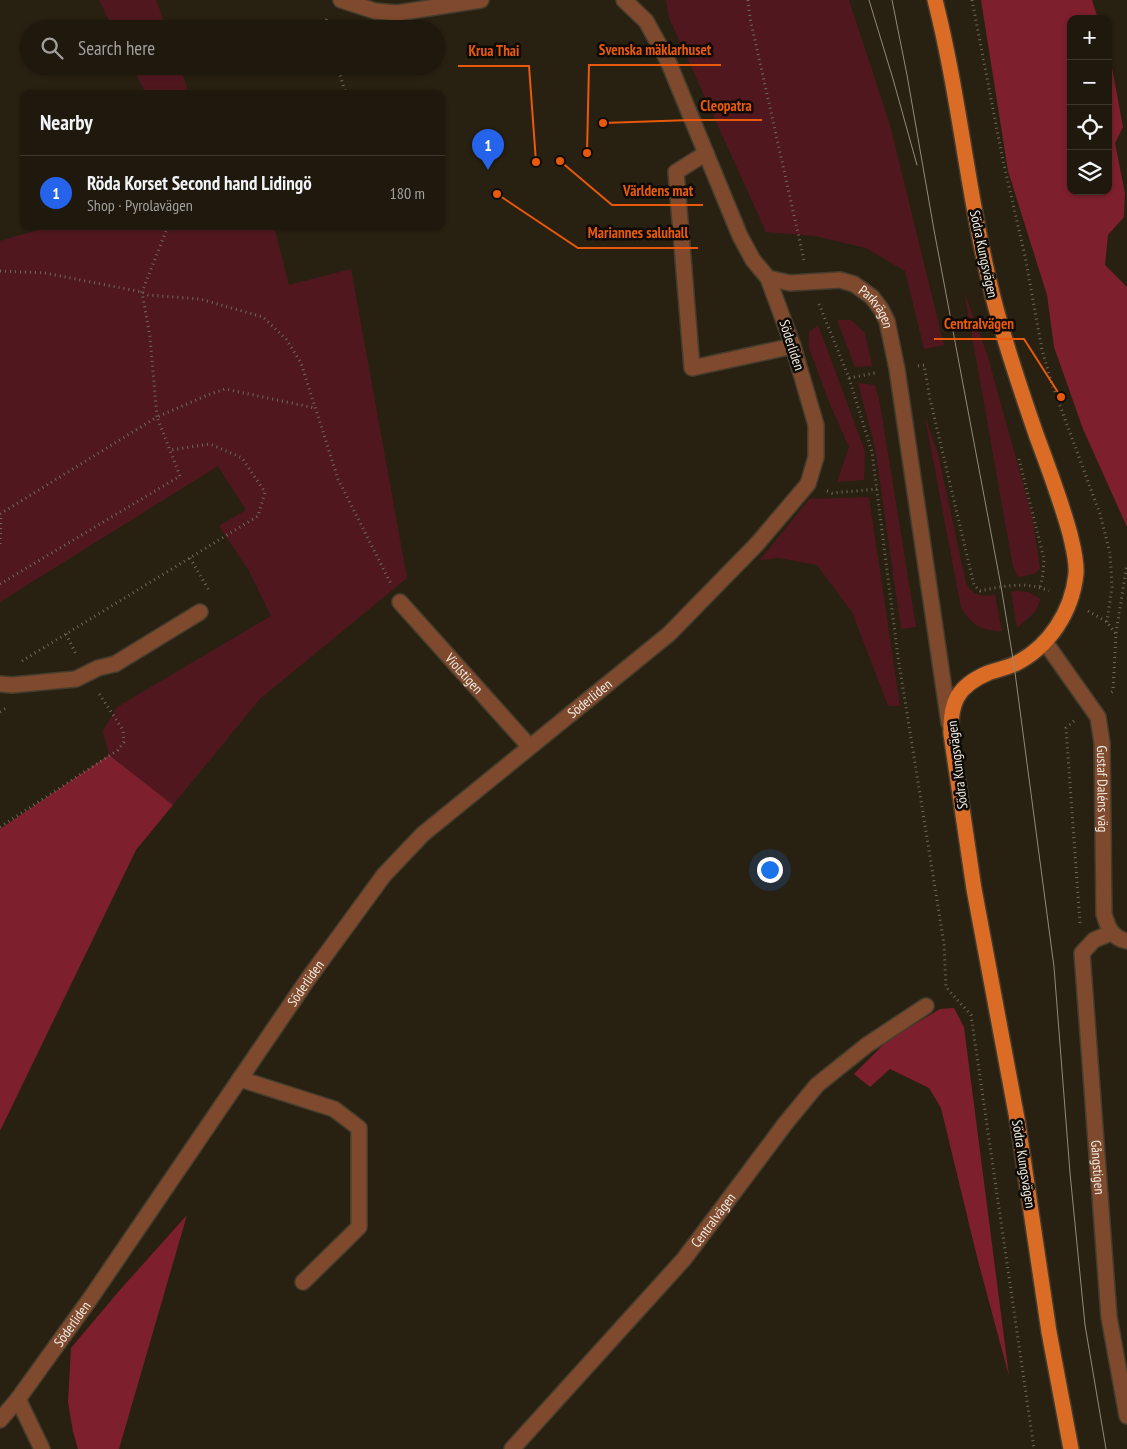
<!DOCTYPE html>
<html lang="en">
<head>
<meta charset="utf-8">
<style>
	:root { --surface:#1e180d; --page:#2b251b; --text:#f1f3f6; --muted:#a1a09d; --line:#3c372e; --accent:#2563eb }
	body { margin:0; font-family:"PT Sans Narrow",sans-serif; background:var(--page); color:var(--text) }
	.controls { position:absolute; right:15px; top:15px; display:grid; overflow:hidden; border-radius:10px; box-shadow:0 1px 4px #0004 }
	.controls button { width:45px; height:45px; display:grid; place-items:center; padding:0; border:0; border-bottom:1px solid var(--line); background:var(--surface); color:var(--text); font:25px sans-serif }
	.you { position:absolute; left:769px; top:869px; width:18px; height:18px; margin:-12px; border:4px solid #fff; border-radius:50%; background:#1a73e8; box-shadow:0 0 0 8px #1a73e833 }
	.badge { display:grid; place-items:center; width:32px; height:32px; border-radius:50%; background:var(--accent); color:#fff; font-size:16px; font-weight:700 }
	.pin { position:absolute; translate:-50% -41px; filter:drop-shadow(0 1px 2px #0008) }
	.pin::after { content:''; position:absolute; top:26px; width:18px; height:15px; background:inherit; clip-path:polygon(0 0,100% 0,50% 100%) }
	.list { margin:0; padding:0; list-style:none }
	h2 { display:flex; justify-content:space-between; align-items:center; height:65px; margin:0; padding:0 20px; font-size:21px }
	h2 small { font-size:16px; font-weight:400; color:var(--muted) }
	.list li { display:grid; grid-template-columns:32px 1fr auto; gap:15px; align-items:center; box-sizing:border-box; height:75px; padding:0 20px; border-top:1px solid var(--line) }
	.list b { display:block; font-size:19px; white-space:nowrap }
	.list p { margin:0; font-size:16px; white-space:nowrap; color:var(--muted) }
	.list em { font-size:16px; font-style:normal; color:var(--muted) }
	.icon { flex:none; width:28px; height:28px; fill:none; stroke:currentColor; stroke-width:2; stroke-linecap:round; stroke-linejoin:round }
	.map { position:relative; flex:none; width:1127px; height:1449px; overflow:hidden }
	.search { position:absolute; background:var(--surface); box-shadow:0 1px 4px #0004; left:20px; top:20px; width:425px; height:55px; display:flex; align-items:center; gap:12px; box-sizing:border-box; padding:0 18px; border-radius:28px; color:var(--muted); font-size:19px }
	.panel { position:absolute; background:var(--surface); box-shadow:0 1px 4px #0004; left:20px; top:90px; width:425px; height:140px; border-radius:10px }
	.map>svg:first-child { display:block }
	.green { fill:#50181e }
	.forest { fill:#7d1f2d }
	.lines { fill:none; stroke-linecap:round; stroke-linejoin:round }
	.minor-casing { stroke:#443d2e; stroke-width:18 }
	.major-casing { stroke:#443d2e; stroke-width:18 }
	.path { stroke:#70695c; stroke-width:3; stroke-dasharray:1 4; stroke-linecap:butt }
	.minor { stroke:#7e492c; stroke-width:15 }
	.major { stroke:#da6c25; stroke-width:15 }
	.tram { stroke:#90897d; stroke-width:1 }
	.labels { text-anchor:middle; stroke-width:5; stroke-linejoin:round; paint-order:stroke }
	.street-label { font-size:14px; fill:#f2ece3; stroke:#0e0a05 }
	.leader { fill:none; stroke:#e8590c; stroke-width:2 }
	.callout-dot { fill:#e8590c; stroke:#0e0a05; stroke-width:2 }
	.callout-label { font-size:15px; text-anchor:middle; font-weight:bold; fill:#e8590c; stroke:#0e0a05; stroke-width:5; stroke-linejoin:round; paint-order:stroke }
</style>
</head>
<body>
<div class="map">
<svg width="1127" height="1449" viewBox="0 0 1127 1449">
	<rect width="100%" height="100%" fill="#282011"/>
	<!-- green -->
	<g class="green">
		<path d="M99,0H156L167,29H113Z"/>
		<path d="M666,0H849L890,125L944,345L924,349L905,271L866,248L815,236L766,232L669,18Z"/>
		<path d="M132,66H180L189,94H146Z"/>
		<path d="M51,226H274L289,285L351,269L407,578L260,699L173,805L109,755L103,731L117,707L271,616L249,571L219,526L246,510L218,466L0,602V241Z"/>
		<path d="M964,291L987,354L1032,516L1040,569L1034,574L1018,577L1013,567Z"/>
		<path d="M837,320H851L865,333L872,366L855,367Z"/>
		<path d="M818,325L865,451L864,480L837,482L849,447L830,404L809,348V332Z"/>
		<path d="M858,383L875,385L880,404L916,627L901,629L875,447Z"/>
		<path d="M925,417L938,454L966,583C974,597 981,596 995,595L1002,631C981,631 972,625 961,608Z"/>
		<path d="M869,497L900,706H888L852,612L817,565L779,558L760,560L809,499Z"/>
		<path d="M1015,591L1028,592L1041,599L1035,612L1017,628L1011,592Z"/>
	</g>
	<!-- forest -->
	<g class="forest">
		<path d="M981,0H1092L1098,19H1071V191H1108V52L1110,57L1123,127L1115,143L1125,193L1124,217L1108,235L1105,265L1127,287V527L1083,429L1054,347L1047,295L1008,171Z"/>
		<path d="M109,755L173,805L136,850L0,1131V829Z"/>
		<path d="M954,1008L964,1027L1009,1376L977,1257L941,1108L929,1088L890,1069L870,1087L854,1074L888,1040L940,1009Z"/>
		<path d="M187,1215L119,1449H78L73,1432L68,1402L71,1348L119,1291Z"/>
	</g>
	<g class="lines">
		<!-- minor casing -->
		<g class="minor-casing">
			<g id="minor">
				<path d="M341,0L375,11L397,13L481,0"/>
				<path id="s1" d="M624,0L646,21L668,61L740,236L753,260L768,278L790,283L840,280L854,284L872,297L881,309L887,321L897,369L949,723"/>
				<path d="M706,153L676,172L692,368L793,346"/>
				<path id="s2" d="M400,602L529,746"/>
				<path id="s3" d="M1045,642L1098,717L1102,743L1104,914C1108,928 1112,938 1127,941"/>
				<path d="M0,684L12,685L76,679L98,668L115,664L200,612"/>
				<path id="s4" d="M1111,933L1094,940L1082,953L1109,1317L1127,1416"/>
				<path d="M240,1079L334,1109L359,1128V1227L303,1282"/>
				<path d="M0,1420L18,1399"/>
				<path id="s5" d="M42,1449L18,1399L90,1299L308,979L384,875L423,834L669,634L757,544L808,484L816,457V425L793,346L768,278"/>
				<path id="s6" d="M512,1449L684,1259L785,1124L817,1085L867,1045L926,1006"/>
			</g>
		</g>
		<!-- major casing -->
		<g class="major-casing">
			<path id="major" d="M935,0C960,98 968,199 993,297C1005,344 1021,391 1037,437C1049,469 1061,501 1070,534C1073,547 1077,560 1076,574C1072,612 1049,647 1015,664C1006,668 996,670 988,673C957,686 950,703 951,734L974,889L1018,1124L1049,1332L1071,1449"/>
		</g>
		<!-- path -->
		<g class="path">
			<path d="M748,0L750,18L804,260"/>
			<path d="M972,0L1002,156L1025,256L1042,350L1052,384L1100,514L1110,553L1112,587L1107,622"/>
			<path d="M326,29L324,25L328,17"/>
			<path d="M337,66L346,94"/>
			<path d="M0,271L45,273L142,292L148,295L200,299L263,317L286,339L301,363L338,479L391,584"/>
			<path d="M819,304L849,378L872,452L898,657L944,944L946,987L971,1015L1034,1449"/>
			<path d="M918,366L924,365L930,399L974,585L980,591C1003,586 1027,581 1049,591"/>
			<path d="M849,378L875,373"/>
			<path d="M1019,459L1044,559L1043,574L1040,587"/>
			<path d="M827,491L832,493L877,489"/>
			<path d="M0,514L157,417L150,337L142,292L168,226"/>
			<path d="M0,544L1,515"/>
			<path d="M190,558L210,592"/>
			<path d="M0,584L180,476L157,417L210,394L225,389L315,408"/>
			<path d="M1088,611L1107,622L1116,634L1113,691L1109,694"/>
			<path d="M1116,633L1127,564"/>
			<path d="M66,634L76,654"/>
			<path d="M22,661L258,516L265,492L242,458L210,444L170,450"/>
			<path d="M0,712L8,707"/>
			<path d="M1074,721L1066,728L1080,923"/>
			<path d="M0,827L118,750L124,742L123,730L98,692"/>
		</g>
		<!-- minor -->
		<use href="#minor" class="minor"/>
		<!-- major -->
		<use href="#major" class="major"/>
		<!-- tram -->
		<g class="tram">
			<path d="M869,0L893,79L917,165"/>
			<path d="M892,0L907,75L934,230L1001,586L1014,665L1054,967L1070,1173L1085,1325L1106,1449"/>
		</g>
	</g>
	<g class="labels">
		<!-- street labels -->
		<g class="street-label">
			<text transform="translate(984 254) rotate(78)" y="5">Södra Kungsvägen</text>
			<text dy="5" stroke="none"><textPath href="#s1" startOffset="436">Parkvägen</textPath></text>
			<text transform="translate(792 345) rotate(72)" y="5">Söderliden</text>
			<text dy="5" stroke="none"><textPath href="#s2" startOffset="96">Violstigen</textPath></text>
			<text dy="5" stroke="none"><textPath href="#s5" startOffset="966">Söderliden</textPath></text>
			<text transform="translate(957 765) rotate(-97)" y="5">Södra Kungsvägen</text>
			<text dy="5" stroke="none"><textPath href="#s3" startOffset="164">Gustaf Daléns väg</textPath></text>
			<text dy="5" stroke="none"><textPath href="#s5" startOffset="561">Söderliden</textPath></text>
			<text transform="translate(1024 1164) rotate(81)" y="5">Södra Kungsvägen</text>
			<text dy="5" stroke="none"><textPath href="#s4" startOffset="251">Gångstigen</textPath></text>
			<text dy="5" stroke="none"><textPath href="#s6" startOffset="305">Centralvägen</textPath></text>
			<text dy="5" stroke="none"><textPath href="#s5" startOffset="148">Söderliden</textPath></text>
		</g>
	</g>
	<!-- callouts -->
	<path class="leader" d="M587 153L589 65H721M536 162L529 66H458M603 123L691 120H762M560 161L612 205H703M497 194L578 248H698M1061 397L1024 339H934"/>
	<g class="callout-dot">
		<circle cx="587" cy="153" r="5"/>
		<circle cx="536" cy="162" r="5"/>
		<circle cx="603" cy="123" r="5"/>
		<circle cx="560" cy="161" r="5"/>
		<circle cx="497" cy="194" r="5"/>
		<circle cx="1061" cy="397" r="5"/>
	</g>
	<g class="callout-label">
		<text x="655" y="55">Svenska mäklarhuset</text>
		<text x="494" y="56">Krua Thai</text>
		<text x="726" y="111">Cleopatra</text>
		<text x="658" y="196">Världens mat</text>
		<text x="638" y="238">Mariannes saluhall</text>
		<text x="979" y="329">Centralvägen</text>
	</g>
</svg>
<div class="controls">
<button>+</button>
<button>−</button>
<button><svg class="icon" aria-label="locate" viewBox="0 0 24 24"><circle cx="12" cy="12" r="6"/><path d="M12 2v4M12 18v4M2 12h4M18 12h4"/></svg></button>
<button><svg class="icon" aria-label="layers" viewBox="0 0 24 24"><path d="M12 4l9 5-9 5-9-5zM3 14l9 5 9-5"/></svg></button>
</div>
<div class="you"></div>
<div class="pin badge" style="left:488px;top:170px">1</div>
<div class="search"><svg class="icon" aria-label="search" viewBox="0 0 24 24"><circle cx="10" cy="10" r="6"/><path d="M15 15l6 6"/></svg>Search here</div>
<section class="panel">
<h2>Nearby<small></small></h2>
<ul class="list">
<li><span class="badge">1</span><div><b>Röda Korset Second hand Lidingö</b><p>Shop · Pyrolavägen</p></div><em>180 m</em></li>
</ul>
</section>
</div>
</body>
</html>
